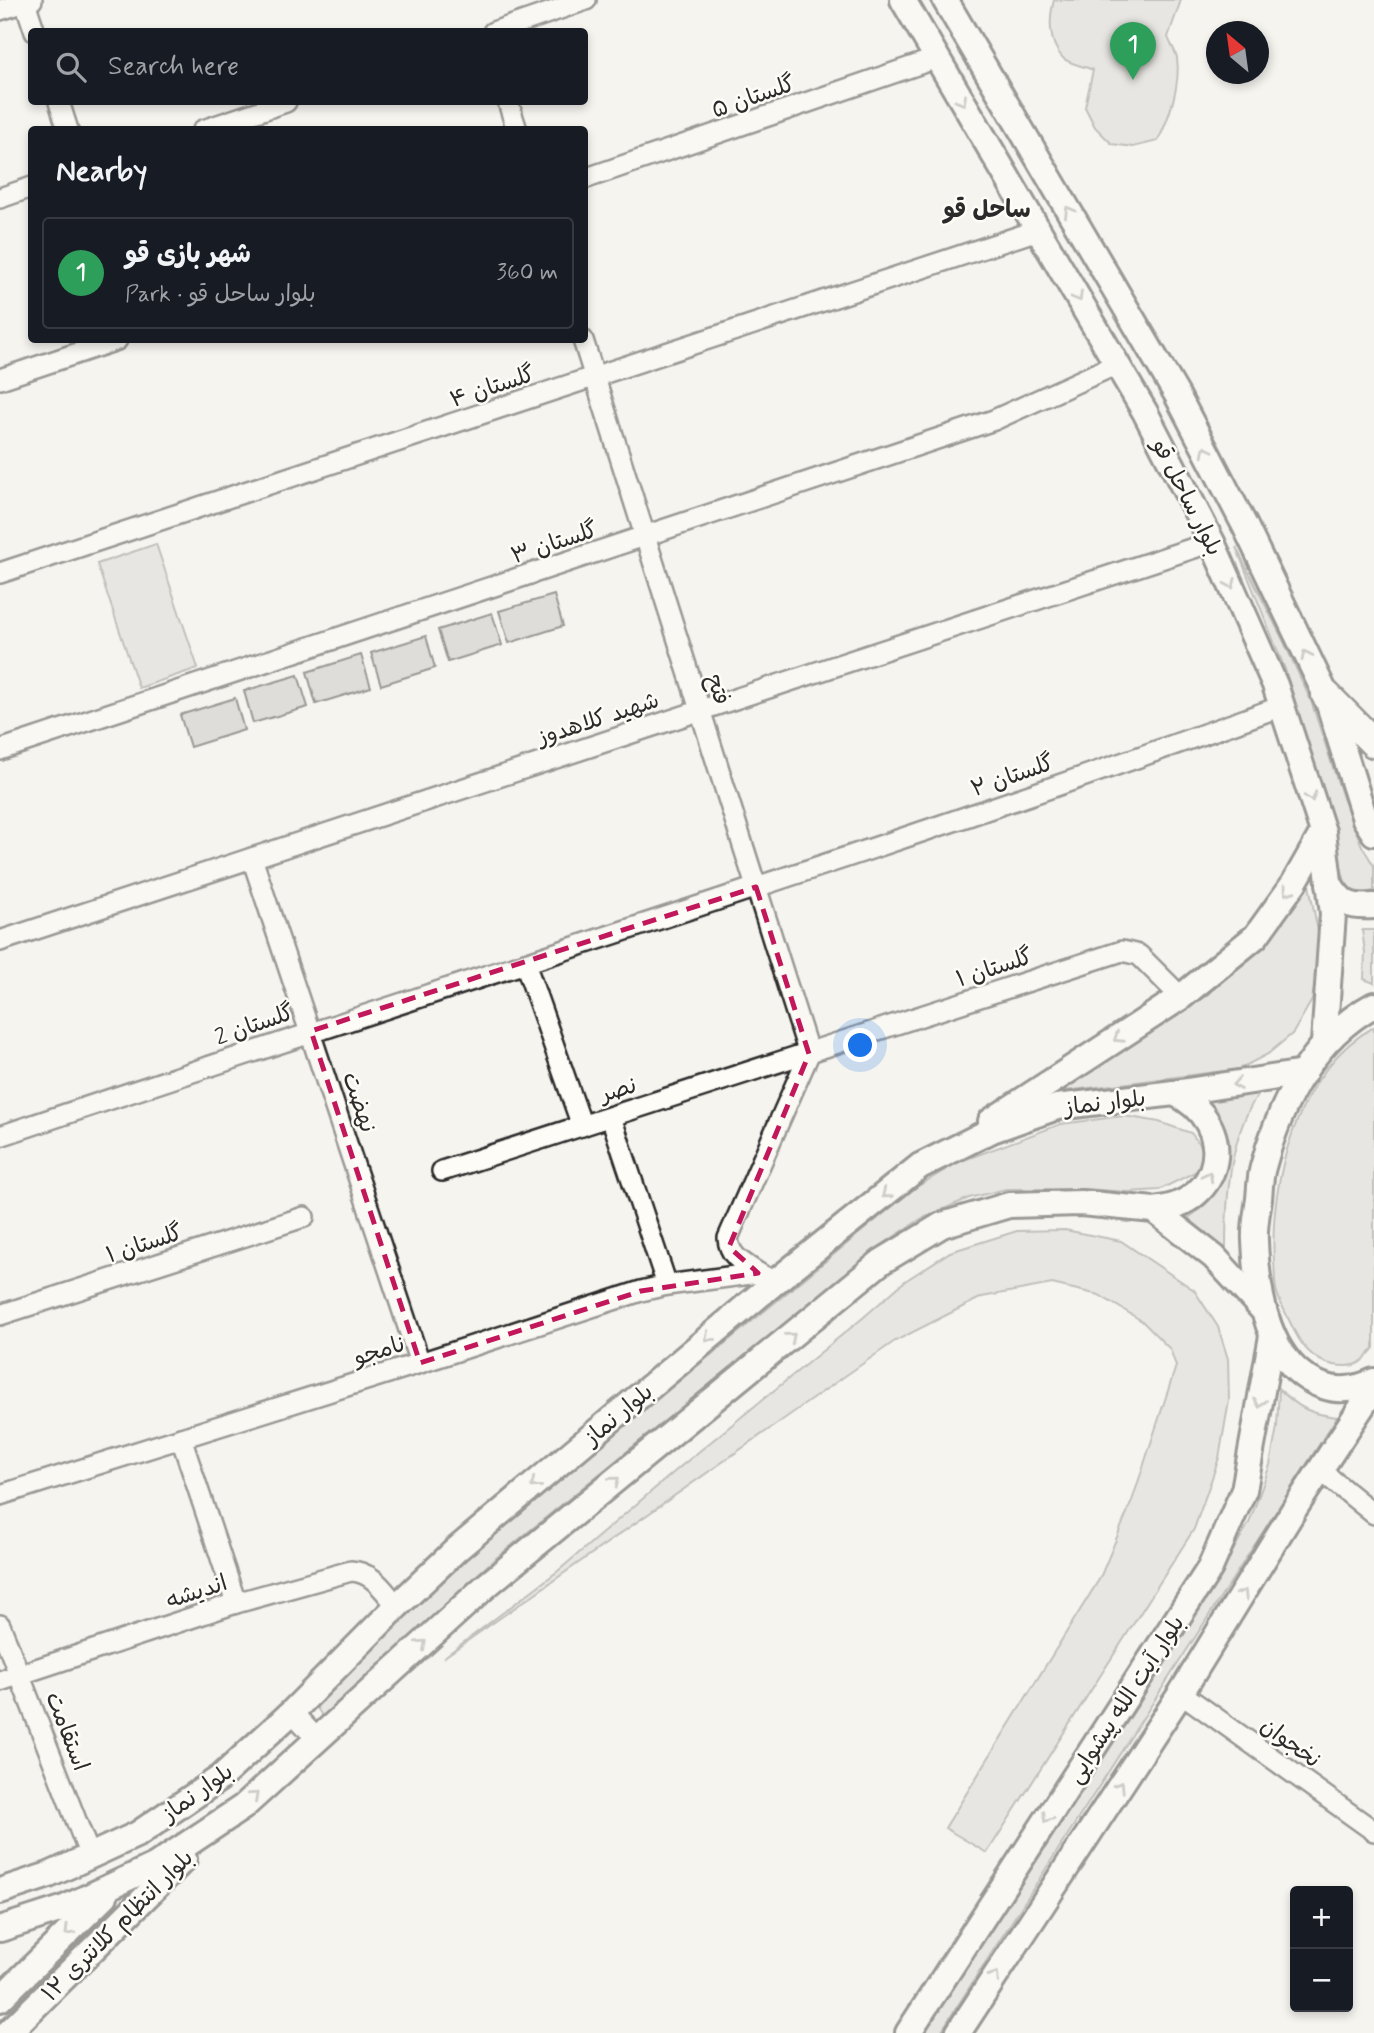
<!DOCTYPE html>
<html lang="en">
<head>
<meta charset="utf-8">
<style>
	:root { --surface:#171b24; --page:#242831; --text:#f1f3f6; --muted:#9ea1a6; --line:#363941; --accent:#d1495b }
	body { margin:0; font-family:Mynerve,"Playpen Sans Arabic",sans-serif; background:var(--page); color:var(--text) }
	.controls { position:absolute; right:21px; bottom:21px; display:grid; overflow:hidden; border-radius:7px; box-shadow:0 4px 10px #0003 }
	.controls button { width:63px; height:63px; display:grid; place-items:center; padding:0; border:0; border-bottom:2px solid var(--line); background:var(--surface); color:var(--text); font:35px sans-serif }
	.compass { position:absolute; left:1206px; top:21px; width:63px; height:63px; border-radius:50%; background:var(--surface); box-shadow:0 4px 10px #0003; rotate:331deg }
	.you { position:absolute; left:861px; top:1046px; width:24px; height:24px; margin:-18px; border:5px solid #fff; border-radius:50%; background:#1a73e8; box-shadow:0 0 0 10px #1a73e833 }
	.badge { display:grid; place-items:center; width:46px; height:46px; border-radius:50%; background:var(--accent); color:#fff; font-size:23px; font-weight:700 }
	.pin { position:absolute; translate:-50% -58px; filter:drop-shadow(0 2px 4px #0008) }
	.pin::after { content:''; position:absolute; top:37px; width:24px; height:21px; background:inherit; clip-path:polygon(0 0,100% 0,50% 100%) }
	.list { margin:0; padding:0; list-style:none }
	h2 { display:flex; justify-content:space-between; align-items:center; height:91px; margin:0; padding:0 28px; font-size:30px }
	h2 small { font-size:23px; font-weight:400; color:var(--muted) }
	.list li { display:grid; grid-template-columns:46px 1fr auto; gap:21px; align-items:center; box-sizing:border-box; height:112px; margin:0 14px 14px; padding:0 14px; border:2px solid var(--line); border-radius:7px }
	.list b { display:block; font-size:26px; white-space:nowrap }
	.list p { margin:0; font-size:23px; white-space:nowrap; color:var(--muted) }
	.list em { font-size:23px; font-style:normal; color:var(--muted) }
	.icon { flex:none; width:38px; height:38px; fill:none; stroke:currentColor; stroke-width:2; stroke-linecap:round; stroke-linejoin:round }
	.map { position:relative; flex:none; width:1374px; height:2033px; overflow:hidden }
	.search { position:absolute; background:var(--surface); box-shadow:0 4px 10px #0003; left:28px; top:28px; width:560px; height:77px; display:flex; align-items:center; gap:18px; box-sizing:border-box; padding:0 24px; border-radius:7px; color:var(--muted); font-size:26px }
	.panel { position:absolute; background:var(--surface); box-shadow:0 4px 10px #0003; left:28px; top:126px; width:560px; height:217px; border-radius:7px }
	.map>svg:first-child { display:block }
	.green { fill:#d7d6d2; stroke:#81807e; stroke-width:2 }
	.building { fill:#c2c1be; stroke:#2b2b2b; stroke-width:2 }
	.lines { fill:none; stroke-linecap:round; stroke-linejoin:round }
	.minor-casing { stroke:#2b2b2b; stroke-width:24 }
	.major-casing { stroke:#2b2b2b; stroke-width:30 }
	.highway-casing { stroke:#2b2b2b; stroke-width:33 }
	.minor { stroke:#fdfcf7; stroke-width:19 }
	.major { stroke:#fdfcf7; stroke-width:24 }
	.highway { stroke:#fdfcf7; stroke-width:28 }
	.oneway { stroke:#9e9e9b }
	.marked { fill:none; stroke:#c2185b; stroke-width:5; stroke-dasharray:14 9; stroke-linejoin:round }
	.labels { text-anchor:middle; stroke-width:5; stroke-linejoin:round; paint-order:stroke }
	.street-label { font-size:23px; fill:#2b2b2b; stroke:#fdfcf7 }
	.neighbourhood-label { font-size:24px; font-weight:bold; fill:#2b2b2b; stroke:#fdfcf7 }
</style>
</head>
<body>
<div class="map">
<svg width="1374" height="2033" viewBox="0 0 1374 2033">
	<rect width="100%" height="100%" fill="#f5f4ef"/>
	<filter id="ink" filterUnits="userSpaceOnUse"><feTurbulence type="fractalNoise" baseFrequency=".0143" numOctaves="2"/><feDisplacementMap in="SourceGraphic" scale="14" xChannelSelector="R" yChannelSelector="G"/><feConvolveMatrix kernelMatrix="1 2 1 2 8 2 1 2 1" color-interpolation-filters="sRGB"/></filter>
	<g filter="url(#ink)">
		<!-- green -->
		<g class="green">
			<path d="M1054,0H1181L1168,37C1170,44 1176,51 1177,58C1181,84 1169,118 1158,141L1133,147L1112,144L1095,127L1085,107L1093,70C1085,66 1069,64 1063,58C1048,43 1049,18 1054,0Z"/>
			<path d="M156,544L198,668L139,688L97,564Z"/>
			<path d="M1236,547L1284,642L1311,701L1343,798L1362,846L1374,866V891L1357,894L1348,893L1308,744L1285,669Z"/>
			<path d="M1308,880L1319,937L1317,972L1312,1000L1293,1033L1268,1054L1239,1069L1065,1091L1064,1084L1208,995L1251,952Z"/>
			<path d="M1362,930H1374V983L1364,979L1365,952Z"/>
			<path d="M1374,1027V1348C1361,1365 1355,1368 1334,1365C1311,1361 1299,1342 1290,1322C1286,1313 1280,1303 1277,1293C1274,1284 1275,1271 1274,1261C1269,1180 1298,1069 1374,1027Z"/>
			<path d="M1258,1094C1229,1138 1226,1197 1226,1249L1188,1218C1205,1207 1226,1187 1224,1165C1224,1152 1209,1116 1204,1101Z"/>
			<path d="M1124,1116L1159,1122L1191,1133L1204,1150L1199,1170L1159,1190L1128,1192L1086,1189H1006L969,1198L921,1219L877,1248L490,1563L323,1717L315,1705L465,1556L915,1188L959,1162L1061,1124Z"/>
			<path d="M1065,1230L1121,1241L1194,1290L1218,1327L1228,1359L1229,1401L1219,1458L1194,1529L987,1853L945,1828L1100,1578L1132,1501L1176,1366L1170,1349L1142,1321L1099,1295L1052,1284L982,1297L895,1341L443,1658L558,1571L680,1467L864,1317L905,1281L950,1252L1017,1231Z"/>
			<path d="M1279,1389C1299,1408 1310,1414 1337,1417L940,2033H924L1182,1638L1249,1523L1270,1465L1277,1427Z"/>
		</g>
		<!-- building -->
		<g class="building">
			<path d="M554,595L563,626L509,643L499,611Z"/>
			<path d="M492,613L502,645L448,662L438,630Z"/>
			<path d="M426,636L435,668L381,685L371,653Z"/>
			<path d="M361,655L371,687L316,704L307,672Z"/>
			<path d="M298,675L308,707L253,723L244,691Z"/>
			<path d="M235,698L244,730L190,747L180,715Z"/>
		</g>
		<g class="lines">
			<!-- minor casing -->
			<g class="minor-casing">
				<g id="minor">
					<path d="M25,2L35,32"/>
					<path d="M0,10L32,0"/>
					<path d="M493,32L586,0"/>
					<path d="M59,102L68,130"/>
					<path d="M508,102L517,130"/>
					<path d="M203,130L286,102"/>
					<path d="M584,179L937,58"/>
					<path d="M0,198L32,187"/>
					<path d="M583,340L809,1054"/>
					<path d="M0,379L117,340"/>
					<path d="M0,573L1038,230"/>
					<path d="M0,750L994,420L1117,364"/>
					<path d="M252,858L420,1363"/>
					<path d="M0,941L1212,542"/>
					<path d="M525,963L582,1126"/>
					<path d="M611,1117L667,1285"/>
					<path d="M0,1136C427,992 858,860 1282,706"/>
					<path d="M442,1171L1122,951L1139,955L1181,997"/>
					<path d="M758,1273C744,1263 729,1257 728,1238L809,1054"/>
					<path d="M0,1315L304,1217"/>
					<path d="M181,1438L236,1603"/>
					<path d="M1320,1470L1374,1514"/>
					<path d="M0,1495L420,1363L641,1291L667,1285L758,1273L775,1282"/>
					<path d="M0,1625L90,1856"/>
					<path d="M0,1681L236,1603L351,1571C373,1572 383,1590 397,1606"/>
					<path d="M1181,1693L1374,1831"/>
					<path d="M292,1712L317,1739"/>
				</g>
			</g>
			<!-- major casing -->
			<g class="major-casing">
				<g id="major">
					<path d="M903,0L1145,412L1212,542L1275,685L1323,832L1333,914L1324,1043"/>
					<path d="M945,0L1177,395L1245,526L1326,695L1365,819L1374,833"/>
					<path d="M1329,883C1342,904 1349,908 1374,906"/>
					<path d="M1374,1005C1314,1037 1280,1103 1263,1167C1260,1177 1260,1189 1259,1199C1257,1213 1254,1227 1255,1241C1257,1293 1267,1366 1323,1386C1340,1392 1358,1389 1374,1381"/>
					<path d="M991,1121L1181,997L1256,936L1294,883L1323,832"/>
					<path d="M1154,1210C1225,1204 1238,1123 1174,1093"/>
					<path d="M0,1891L49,1875L138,1834L220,1778L292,1712L397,1606L456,1550L775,1282L920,1166L992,1130L1057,1107L1174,1093L1304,1073"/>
					<path d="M0,1929L62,1909L156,1865L243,1807L487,1585L881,1262L942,1225L1009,1205L1081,1203L1154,1210L1214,1257L1263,1310"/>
					<path d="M0,1999L105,1896"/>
					<path d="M8,2033L184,1859"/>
					<path d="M908,2033L1210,1568L1244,1490L1272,1336"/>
					<path d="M958,2033L1181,1693L1295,1508L1374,1388"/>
				</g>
			</g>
			<!-- highway casing -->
			<g class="highway-casing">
				<path id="highway" d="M1326,695L1374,743"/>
			</g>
			<!-- minor -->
			<use href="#minor" class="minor"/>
			<!-- major -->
			<use href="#major" class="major"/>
			<!-- highway -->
			<use href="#highway" class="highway"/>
		</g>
		<!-- one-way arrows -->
		<defs><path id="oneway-chevron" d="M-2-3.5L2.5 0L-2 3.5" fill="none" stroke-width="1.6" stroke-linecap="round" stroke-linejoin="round" transform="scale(1.75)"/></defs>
		<g class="oneway">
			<use href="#oneway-chevron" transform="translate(962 101) rotate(60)"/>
			<use href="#oneway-chevron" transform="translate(1069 211) rotate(-120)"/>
			<use href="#oneway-chevron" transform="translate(1078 297) rotate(60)"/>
			<use href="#oneway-chevron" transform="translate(1206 451) rotate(-117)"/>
			<use href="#oneway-chevron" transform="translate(1231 584) rotate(66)"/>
			<use href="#oneway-chevron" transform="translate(1306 655) rotate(-116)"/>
			<use href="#oneway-chevron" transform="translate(1311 797) rotate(72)"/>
			<use href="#oneway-chevron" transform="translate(1288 891) rotate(125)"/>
			<use href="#oneway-chevron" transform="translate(1118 1038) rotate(147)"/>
			<use href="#oneway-chevron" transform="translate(1237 1084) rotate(171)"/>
			<use href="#oneway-chevron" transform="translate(1208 1176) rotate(-63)"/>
			<use href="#oneway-chevron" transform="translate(886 1194) rotate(141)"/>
			<use href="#oneway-chevron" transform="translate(709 1337) rotate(140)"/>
			<use href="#oneway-chevron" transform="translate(791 1337) rotate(-39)"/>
			<use href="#oneway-chevron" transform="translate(1260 1403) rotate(100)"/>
			<use href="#oneway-chevron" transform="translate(615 1481) rotate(-39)"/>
			<use href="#oneway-chevron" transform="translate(535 1484) rotate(140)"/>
			<use href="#oneway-chevron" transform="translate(1243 1594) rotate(-58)"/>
			<use href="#oneway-chevron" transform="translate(422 1644) rotate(-42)"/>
			<use href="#oneway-chevron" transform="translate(1120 1786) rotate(-57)"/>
			<use href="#oneway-chevron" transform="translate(254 1796) rotate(-42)"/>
			<use href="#oneway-chevron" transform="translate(1047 1818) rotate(123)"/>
			<use href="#oneway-chevron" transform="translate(69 1931) rotate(135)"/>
			<use href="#oneway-chevron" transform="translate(995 1976) rotate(-57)"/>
		</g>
	</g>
	<!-- marked area -->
	<path d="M0 0H1374V2033H0ZM756,887L809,1054L729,1247L758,1273L641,1291L420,1363L311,1031Z" fill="#f5f4ef" fill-opacity=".55" fill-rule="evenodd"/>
	<path class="marked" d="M756,887L809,1054L729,1247L758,1273L641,1291L420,1363L311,1031Z"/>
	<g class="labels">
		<!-- street labels -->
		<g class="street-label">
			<text transform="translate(753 96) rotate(-19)" y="8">گلستان ۵</text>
			<text transform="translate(492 386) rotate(-18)" y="8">گلستان ۴</text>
			<text transform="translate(1188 497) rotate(63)" y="8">بلوار ساحل قو</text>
			<text transform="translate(554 542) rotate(-18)" y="8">گلستان ۳</text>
			<text transform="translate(719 689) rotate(73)" y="8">فتح</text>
			<text transform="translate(598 718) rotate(-18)" y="8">شهید کلاهدوز</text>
			<text transform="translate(1012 775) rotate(-19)" y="8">گلستان ۲</text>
			<text transform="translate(994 967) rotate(-18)" y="8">گلستان ۱</text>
			<text transform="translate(254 1024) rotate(-19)" y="8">گلستان 2</text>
			<text transform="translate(618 1089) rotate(-17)" y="8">نصر</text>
			<text transform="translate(360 1102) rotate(72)" y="8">نهضت</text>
			<text transform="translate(1105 1102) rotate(-7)" y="8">بلوار نماز</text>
			<text transform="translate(144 1243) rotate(-18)" y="8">گلستان ۱</text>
			<text transform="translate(379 1350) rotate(-17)" y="8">نامجو</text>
			<text transform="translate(618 1414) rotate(-40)" y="8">بلوار نماز</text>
			<text transform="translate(196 1591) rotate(-18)" y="8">اندیشه</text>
			<text transform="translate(1125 1699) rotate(-57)" y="8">بلوار آیت الله پیشوایی</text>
			<text transform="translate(68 1731) rotate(69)" y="8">استقامت</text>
			<text transform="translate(1291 1742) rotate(36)" y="8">نخجوان</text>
			<text transform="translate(197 1792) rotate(-36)" y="8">بلوار نماز</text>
			<text transform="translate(117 1925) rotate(-45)" y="8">بلوار انتظام کلانتری ۱۲</text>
		</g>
		<!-- neighbourhood labels -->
		<g class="neighbourhood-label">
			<text x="987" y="217">ساحل قو</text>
		</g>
	</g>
</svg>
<div class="controls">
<button>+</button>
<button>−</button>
</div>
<svg class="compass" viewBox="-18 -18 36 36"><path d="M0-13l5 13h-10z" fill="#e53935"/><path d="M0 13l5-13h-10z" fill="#9ea1a6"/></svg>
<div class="you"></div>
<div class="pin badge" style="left:1133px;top:80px;background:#2e9e5b">1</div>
<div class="search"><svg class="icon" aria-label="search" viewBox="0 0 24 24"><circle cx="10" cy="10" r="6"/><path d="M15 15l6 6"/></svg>Search here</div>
<section class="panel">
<h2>Nearby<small></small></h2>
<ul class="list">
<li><span class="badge" style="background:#2e9e5b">1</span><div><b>شهر بازی قو</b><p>Park · بلوار ساحل قو</p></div><em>360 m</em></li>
</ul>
</section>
</div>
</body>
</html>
